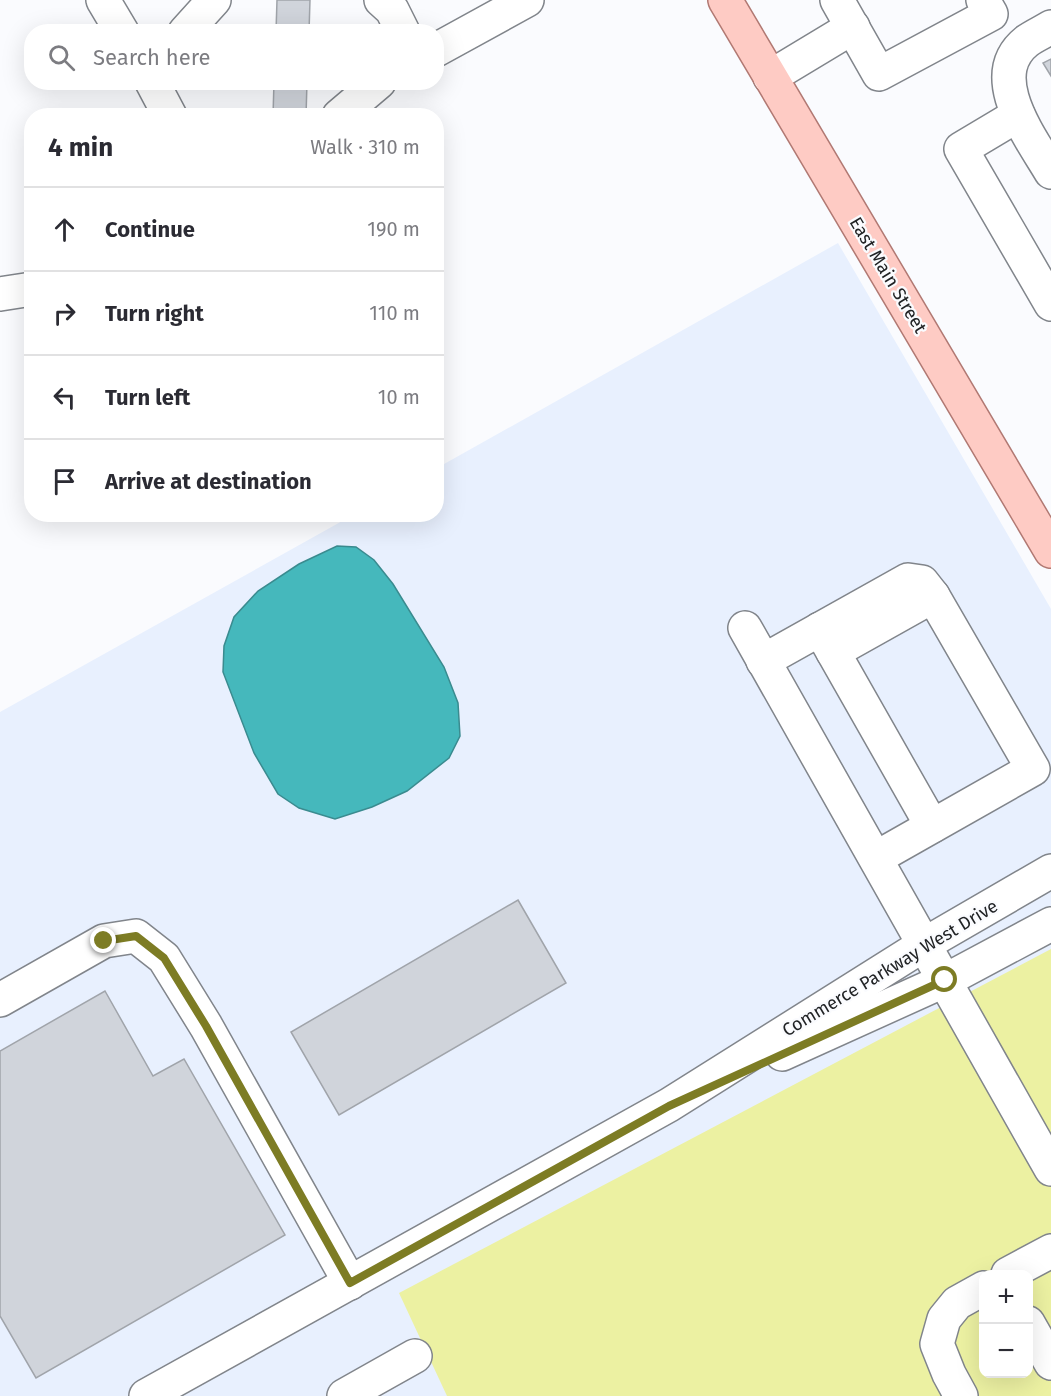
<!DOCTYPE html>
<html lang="en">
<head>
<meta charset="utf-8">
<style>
	:root { --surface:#fff; --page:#f2f2f3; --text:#2b2b33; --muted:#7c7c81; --line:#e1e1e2 }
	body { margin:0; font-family:"Fira Sans",sans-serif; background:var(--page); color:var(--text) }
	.controls { position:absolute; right:18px; bottom:18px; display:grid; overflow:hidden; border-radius:12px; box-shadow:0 6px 24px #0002 }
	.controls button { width:54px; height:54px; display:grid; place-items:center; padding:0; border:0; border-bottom:2px solid var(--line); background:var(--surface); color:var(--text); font:30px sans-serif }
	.stop { position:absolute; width:18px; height:18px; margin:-14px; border:4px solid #7d7c24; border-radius:50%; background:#fff }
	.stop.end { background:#7d7c24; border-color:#fff; box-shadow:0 2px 6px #0008 }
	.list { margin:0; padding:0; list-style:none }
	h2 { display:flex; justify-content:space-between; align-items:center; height:78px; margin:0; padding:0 24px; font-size:26px }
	h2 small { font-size:20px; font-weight:400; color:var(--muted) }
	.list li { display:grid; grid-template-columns:39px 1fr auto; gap:18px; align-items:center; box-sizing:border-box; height:84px; padding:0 24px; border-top:2px solid var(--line) }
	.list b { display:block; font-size:22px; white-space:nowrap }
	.list em { font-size:20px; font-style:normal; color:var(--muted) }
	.icon { flex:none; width:33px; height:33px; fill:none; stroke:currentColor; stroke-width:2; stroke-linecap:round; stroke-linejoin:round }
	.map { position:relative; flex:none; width:1051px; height:1396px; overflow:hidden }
	.search { position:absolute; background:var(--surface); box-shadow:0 6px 24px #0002; left:24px; top:24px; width:420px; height:66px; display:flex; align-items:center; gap:15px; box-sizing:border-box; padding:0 21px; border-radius:24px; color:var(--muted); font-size:22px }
	.panel { position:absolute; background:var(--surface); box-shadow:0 6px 24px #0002; left:24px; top:108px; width:420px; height:414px; border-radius:24px }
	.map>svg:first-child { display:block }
	.built { fill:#e8f0fe; fill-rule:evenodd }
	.green { fill:#ecf1a2; fill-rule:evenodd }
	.water { fill:#45b8bc; stroke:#3a8b8f; stroke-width:1.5 }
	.building { fill:#d0d4db; stroke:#a0a4aa; stroke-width:1.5 }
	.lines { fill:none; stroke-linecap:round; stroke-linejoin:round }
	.minor-casing { stroke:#81858b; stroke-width:36 }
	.major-casing { stroke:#b17973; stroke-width:36 }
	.minor { stroke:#fff; stroke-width:33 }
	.major { stroke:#fecbc4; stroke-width:33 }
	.route { stroke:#7d7c24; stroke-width:8 }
	.labels { text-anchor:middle; stroke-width:4.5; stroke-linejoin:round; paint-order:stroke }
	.street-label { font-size:18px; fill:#212325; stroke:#fafbfe }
</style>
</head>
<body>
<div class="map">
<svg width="1051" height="1396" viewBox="0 0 1051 1396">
	<rect width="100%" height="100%" fill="#fafbfe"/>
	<!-- built -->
	<path class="built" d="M838,243L1051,609V1396H0V712L353,515L436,514L437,468ZM984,1274H1028V1374H984Z"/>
	<!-- green -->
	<path class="green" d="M1051,949V1396H447L399,1293ZM984,1274H1028V1374H984Z"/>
	<!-- water -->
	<path class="water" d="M337,546L356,547L374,560L393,584L444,667L458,703L460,736L449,758L407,791L372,807L335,819L299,808L278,794L254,753L223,672L224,646L234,617L258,591L299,564Z"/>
	<!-- building -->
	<g class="building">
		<path d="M277,0H310L309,32H276Z"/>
		<path d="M1051,59V76L1043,63Z"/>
		<path d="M274,82H307L306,116H273Z"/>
		<path d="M518,900L566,983L339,1115L291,1032Z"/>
		<path d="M105,991L153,1076L184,1059L285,1235L36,1378L0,1316V1051Z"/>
	</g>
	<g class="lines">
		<!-- minor casing -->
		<g class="minor-casing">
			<g id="minor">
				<path d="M103,0L122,32"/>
				<path d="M381,0L392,10L403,32"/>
				<path d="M837,0L879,74L991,14L983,0"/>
				<path d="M1051,27C1043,32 1034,36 1027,41C983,76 1031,138 1051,172"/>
				<path d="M185,32L214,0"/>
				<path d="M436,50L527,0"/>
				<path d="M770,77L853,27"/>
				<path d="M152,82L170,116"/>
				<path d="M1018,115L961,149L1051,304"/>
				<path d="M339,116L379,82"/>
				<path d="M0,294L32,289"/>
				<path d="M745,628L1051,1169"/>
				<path d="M820,629L932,826"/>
				<path d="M833,652L933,596"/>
				<path d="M763,661L908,580L922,582L933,596L1033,769L876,858"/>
				<path d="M0,1000L104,941L136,936L164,958L206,1026L350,1283"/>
				<path d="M782,1054L950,978L1051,924"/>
				<path d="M1008,1274L1051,1251"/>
				<path d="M1028,1323L1051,1363"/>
				<path d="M146,1396L669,1105L925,944L1051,871"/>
				<path d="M344,1396L415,1356"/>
				<path d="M961,1396L949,1374L937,1344L944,1319L957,1303L984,1288"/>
			</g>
		</g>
		<!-- major casing -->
		<g class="major-casing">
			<path id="major" d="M725,0L1051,551"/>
		</g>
		<!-- minor -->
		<use href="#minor" class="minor"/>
		<!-- major -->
		<use href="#major" class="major"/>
	</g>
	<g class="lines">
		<!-- route -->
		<path class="route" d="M104,941L136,936L164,958L206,1026L350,1283L669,1106L945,980"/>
	</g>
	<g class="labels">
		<!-- street labels -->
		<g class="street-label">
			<text transform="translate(888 275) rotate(59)" y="6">East Main Street</text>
			<text transform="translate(890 968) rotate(-31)" y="6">Commerce Parkway West Drive</text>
		</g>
	</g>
</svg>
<div class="controls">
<button>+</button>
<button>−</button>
</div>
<div class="stop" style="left:945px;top:980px"></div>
<div class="stop end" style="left:104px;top:941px"></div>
<div class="search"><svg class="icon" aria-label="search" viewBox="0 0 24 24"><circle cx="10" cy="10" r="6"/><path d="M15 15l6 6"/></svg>Search here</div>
<section class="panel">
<h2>4 min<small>Walk · 310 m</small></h2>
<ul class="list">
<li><svg class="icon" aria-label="ahead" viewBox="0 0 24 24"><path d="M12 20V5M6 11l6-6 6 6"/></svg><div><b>Continue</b></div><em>190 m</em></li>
<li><svg class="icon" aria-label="right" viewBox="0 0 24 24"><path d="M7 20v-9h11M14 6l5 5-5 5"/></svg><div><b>Turn right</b></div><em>110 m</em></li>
<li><svg class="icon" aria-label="left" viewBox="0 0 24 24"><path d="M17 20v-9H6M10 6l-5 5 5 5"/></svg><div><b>Turn left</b></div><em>10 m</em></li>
<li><svg class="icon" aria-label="arrive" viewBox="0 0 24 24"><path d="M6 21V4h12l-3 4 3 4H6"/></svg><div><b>Arrive at destination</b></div></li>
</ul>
</section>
</div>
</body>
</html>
